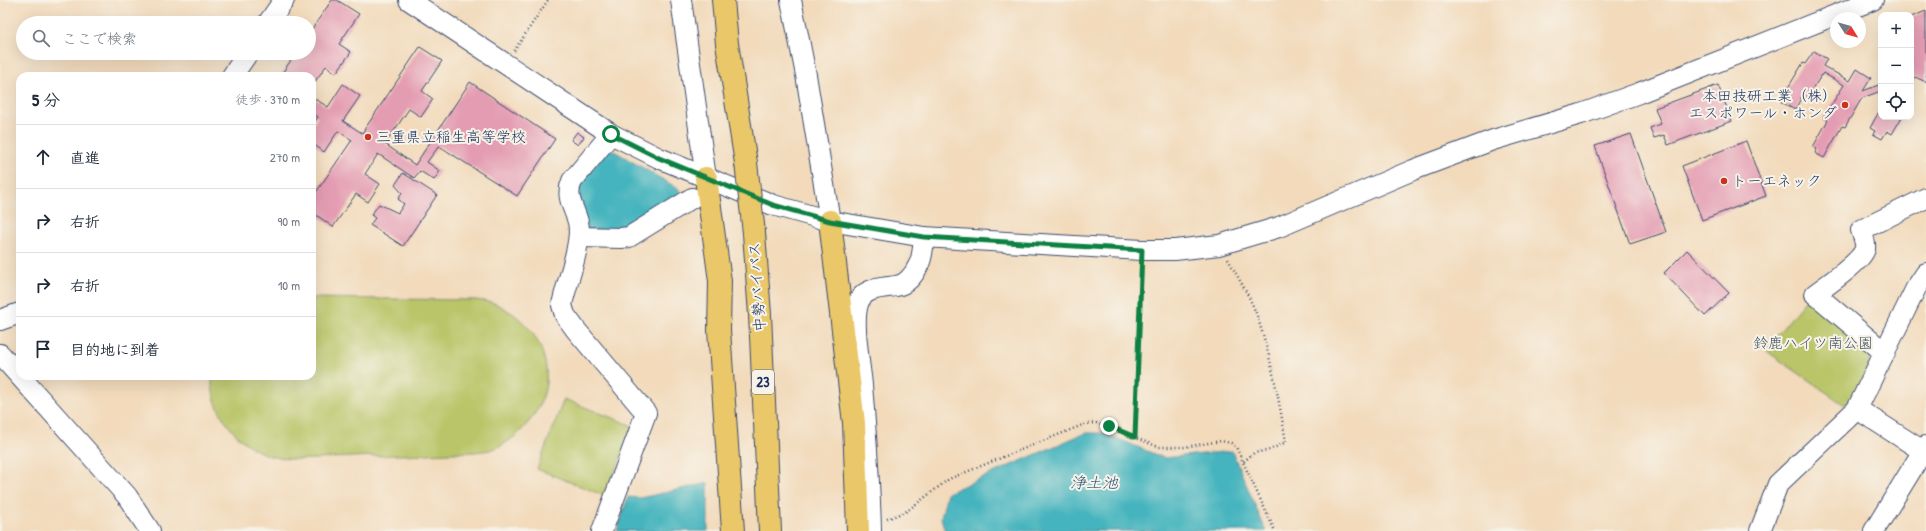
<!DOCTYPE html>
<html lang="ja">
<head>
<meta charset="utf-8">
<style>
	:root { --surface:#fff; --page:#f6f6f7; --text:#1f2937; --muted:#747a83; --line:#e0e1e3 }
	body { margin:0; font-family:"Patrick Hand","Klee One",sans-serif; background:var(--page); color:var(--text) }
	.controls { position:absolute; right:12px; top:12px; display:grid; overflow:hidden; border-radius:8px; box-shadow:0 4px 16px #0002 }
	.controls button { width:36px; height:36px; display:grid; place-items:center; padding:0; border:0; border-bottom:1px solid var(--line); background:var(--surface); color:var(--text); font:20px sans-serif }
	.compass { position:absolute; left:1830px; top:12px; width:36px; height:36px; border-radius:50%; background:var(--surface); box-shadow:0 4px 16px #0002; rotate:127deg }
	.stop { position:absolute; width:12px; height:12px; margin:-9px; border:3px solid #0b8043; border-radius:50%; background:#fff }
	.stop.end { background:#0b8043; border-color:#fff; box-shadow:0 1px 4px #0008 }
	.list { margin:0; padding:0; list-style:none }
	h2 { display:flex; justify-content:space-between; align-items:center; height:52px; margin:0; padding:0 16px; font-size:17px }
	h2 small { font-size:13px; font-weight:400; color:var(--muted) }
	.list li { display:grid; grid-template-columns:26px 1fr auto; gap:12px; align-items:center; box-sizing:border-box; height:64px; padding:0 16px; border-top:1px solid var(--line) }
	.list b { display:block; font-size:15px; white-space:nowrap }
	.list em { font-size:13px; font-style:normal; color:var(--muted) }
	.icon { flex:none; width:22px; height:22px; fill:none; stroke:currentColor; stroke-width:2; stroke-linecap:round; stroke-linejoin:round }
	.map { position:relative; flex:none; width:1926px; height:531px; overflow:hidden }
	.search { position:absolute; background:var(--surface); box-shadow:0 4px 16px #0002; left:16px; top:16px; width:300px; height:44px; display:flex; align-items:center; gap:10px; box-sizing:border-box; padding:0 14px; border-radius:22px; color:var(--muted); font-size:15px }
	.panel { position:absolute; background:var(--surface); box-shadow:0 4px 16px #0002; left:16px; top:72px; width:300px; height:308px; border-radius:12px }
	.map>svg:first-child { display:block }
	.green { fill:#b9c567; stroke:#6a7a62 }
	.water { fill:#45b4be; stroke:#30728e }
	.building { fill:#e49cb2 }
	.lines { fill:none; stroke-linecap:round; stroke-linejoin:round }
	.minor-casing { stroke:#3b496c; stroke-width:22 }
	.highway-casing { stroke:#3b496c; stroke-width:24 }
	.path { stroke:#3b496c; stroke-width:2.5; stroke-dasharray:1 3; stroke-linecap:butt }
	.minor { stroke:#fff; stroke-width:20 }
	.highway { stroke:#eac769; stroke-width:22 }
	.highway-bridge-casing { stroke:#3b496c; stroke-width:24; stroke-linecap:butt }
	.highway-bridge { stroke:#eac769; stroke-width:22 }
	.route { stroke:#0b8043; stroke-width:5 }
	.poi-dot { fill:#c8321e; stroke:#f7f3e8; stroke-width:1.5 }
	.labels { text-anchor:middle; stroke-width:4; stroke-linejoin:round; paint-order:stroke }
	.shield { fill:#f7f3e8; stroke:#5d6a87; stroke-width:1 }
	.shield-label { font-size:14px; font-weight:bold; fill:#1b2f5e }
	.poi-label { font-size:15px; fill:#1b2f5e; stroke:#f7f3e8; text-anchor:start }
	.street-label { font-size:15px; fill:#1b2f5e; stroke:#f7f3e8 }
	.park-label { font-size:15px; fill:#425460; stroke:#f7f3e8 }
	.water-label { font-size:16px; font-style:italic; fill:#28577b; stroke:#f7f3e8 }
</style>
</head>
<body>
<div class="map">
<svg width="1926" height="531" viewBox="0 0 1926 531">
	<rect width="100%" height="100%" fill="#f7f3e8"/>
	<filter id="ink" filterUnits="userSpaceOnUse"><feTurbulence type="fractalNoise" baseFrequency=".025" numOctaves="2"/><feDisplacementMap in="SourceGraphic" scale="8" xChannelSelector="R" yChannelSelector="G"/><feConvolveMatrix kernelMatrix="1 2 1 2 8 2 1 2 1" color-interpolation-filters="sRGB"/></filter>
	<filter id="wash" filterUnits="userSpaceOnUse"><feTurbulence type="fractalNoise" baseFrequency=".012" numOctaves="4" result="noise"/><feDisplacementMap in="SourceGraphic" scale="16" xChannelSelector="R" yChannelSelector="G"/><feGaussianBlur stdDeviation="0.9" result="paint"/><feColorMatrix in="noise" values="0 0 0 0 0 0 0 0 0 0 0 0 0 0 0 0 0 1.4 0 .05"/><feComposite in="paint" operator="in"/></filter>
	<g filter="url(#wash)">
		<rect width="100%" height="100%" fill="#f2dabb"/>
		<!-- green -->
		<g class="green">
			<path d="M1809,296L1869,347L1872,358L1849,408L1765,350Z"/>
			<path d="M312,298L475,300C482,301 490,301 496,304C545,326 564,382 527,424C519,434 506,445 493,449C488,451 481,451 475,452C433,454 392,455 350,457C325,458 299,462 274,457C240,449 209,411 212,376H312Z"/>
			<path d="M564,399L633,426L605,496L537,469Z"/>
		</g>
		<!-- water -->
		<g class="water">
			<path d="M609,148L679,189V196L621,231L588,230L579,204V184Z"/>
			<path d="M1085,433H1104L1164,458L1232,451L1266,531H945L941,518L947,493Z"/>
			<path d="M708,483V531H617L628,497L640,498Z"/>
		</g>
		<g id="blocks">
			<!-- building -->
			<g class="building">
				<path d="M332,0H337L359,14L339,44L351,52L336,73L326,66L312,86V76H280L296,53H309V33Z"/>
				<path d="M1926,11V82L1915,77L1912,83L1911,17Z"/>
				<path d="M420,47L442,61L422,91L433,99L421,117L409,109L385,144L415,165L470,82L555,139L517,196L439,146L427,162L440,171L434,180L420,171L414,178L378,154L365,174L380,184L368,202L356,194L333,227L312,212V198L352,140L338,131L324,152L312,143V126L318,117L312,113V97L328,107L343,84L360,96L343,121L362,133Z"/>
				<path d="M1814,51L1827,59L1823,66L1850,81L1857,69L1871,78L1863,91L1881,84V91L1862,98L1845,127L1842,126L1824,158L1815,153L1817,149L1813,147L1828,120L1823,118L1844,85L1823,73L1806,99L1802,96L1795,110L1780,101L1803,63L1805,64Z"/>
				<path d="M1718,85L1732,121L1668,145L1664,135L1654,138L1650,128L1661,124L1655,108Z"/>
				<path d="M1881,108V117H1902L1892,134L1887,131L1882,139L1873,134L1875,131L1870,128Z"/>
				<path d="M577,132L584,137L578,145L571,140Z"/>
				<path d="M1631,134L1666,232L1630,244L1595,146Z"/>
				<path d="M1746,141L1766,196L1702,220L1682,166Z"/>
				<path d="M403,173L437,195L403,246L370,225L375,218L371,215L379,204L398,213L404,204L398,199L402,193L395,185Z"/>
				<path d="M1687,250L1729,293L1705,316L1664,273Z"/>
			</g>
		</g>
	</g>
	<g filter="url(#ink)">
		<use href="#blocks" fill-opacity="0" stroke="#3b496c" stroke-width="1"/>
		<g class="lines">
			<!-- minor casing -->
			<g class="minor-casing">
				<g id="minor">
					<path d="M409,0L611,134L659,158L773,205L830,221L924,237L1142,250H1175L1219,245L1279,227L1413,170L1493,140L1581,114L1639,93L1873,0"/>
					<path d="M681,0L706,178"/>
					<path d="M791,0L806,75L830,221"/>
					<path d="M268,23L284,0"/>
					<path d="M232,76L248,53"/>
					<path d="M580,237L621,238L629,237L692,198"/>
					<path d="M0,320L20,313"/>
					<path d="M1885,353L1815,294C1827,285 1861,262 1865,249C1866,242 1863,236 1861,230L1926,198"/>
					<path d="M0,354L127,496L150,531"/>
					<path d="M1857,409L1926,453"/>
					<path d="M602,531L646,413L576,330L565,315L562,305C566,284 583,242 578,222C574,207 565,197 572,181L611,134"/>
					<path d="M871,531C870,483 866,433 862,385C860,364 852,323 858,304C863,287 883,288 896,286C906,285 914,275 918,266C923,258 923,246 924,237"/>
					<path d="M1760,531L1778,484L1857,409L1916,288L1926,273"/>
					<path d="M1874,531L1926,446"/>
				</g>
			</g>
			<!-- highway casing -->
			<g class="highway-casing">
				<g id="highway">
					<path d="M723,0L727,44L746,163"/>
					<path d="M706,178L720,281L719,330L733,531"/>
					<path d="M830,221L854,423L858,531"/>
					<path d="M754,233L760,315L770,531"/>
				</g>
			</g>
			<!-- path -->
			<g class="path">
				<path d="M514,51L548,0"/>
				<path d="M1228,259C1238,278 1250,296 1257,316C1271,357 1279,400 1286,442L1270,450L1254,453L1243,462"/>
				<path d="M1135,437L1142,265"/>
				<path d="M887,519L907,511L949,479L1085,424L1096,423L1159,447H1184L1221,441L1231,443L1236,447L1275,531"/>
			</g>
			<!-- minor -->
			<use href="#minor" class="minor"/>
			<!-- highway -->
			<use href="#highway" class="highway"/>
			<!-- highway-bridge casing -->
			<g class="highway-bridge-casing">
				<path id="highway-bridge" d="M746,163L754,233"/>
			</g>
			<!-- highway-bridge -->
			<use href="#highway-bridge" class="highway-bridge"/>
		</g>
	</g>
	<g class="lines" filter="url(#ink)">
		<!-- route -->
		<path class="route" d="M611,134L659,158L773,205L830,221L924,237L1142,250L1135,437L1109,426"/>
	</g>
	<!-- markers -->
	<g class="poi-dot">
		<circle cx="1845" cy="105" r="4"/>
		<circle cx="368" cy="137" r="4"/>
		<circle cx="1724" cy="181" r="4"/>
	</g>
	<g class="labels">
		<!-- shield labels -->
		<rect class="shield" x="752" y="370" width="22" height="24" rx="3"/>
		<g class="shield-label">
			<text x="763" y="387">23</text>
		</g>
		<!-- poi labels -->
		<g class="poi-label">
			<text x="1837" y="101" text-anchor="end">本田技研工業（株）<tspan x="1837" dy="17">エスポワール・ホンダ</tspan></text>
			<text x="376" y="142">三重県立稲生高等学校</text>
			<text x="1732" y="186">トーエネック</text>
		</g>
		<!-- street labels -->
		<g class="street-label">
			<text transform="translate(757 287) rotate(-94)" y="5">中勢バイパス</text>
		</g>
		<!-- park labels -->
		<g class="park-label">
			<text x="1813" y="348">鈴鹿ハイツ南公園</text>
		</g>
		<!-- water labels -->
		<g class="water-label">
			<text x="1094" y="488">浄土池</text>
		</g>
	</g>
</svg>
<div class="controls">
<button>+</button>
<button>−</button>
<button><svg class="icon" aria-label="locate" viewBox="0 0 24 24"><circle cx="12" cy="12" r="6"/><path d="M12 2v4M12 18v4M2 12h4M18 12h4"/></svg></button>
</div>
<svg class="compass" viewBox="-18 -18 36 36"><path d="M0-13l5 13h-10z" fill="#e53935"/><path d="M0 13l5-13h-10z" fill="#747a83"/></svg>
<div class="stop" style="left:611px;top:134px"></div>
<div class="stop end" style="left:1109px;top:426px"></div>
<div class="search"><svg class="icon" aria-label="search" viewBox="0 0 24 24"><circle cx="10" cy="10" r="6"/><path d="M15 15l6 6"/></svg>ここで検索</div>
<section class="panel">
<h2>5 分<small>徒歩 · 370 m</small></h2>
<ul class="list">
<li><svg class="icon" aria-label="ahead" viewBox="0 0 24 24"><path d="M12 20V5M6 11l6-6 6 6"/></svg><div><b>直進</b></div><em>270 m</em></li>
<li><svg class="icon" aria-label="right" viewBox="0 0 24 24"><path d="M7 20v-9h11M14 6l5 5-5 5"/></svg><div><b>右折</b></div><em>90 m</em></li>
<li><svg class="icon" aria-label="right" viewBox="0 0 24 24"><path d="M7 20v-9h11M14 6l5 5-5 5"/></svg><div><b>右折</b></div><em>10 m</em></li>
<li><svg class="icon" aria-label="arrive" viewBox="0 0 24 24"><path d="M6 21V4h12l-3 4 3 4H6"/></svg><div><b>目的地に到着</b></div></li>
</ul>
</section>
</div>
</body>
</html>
